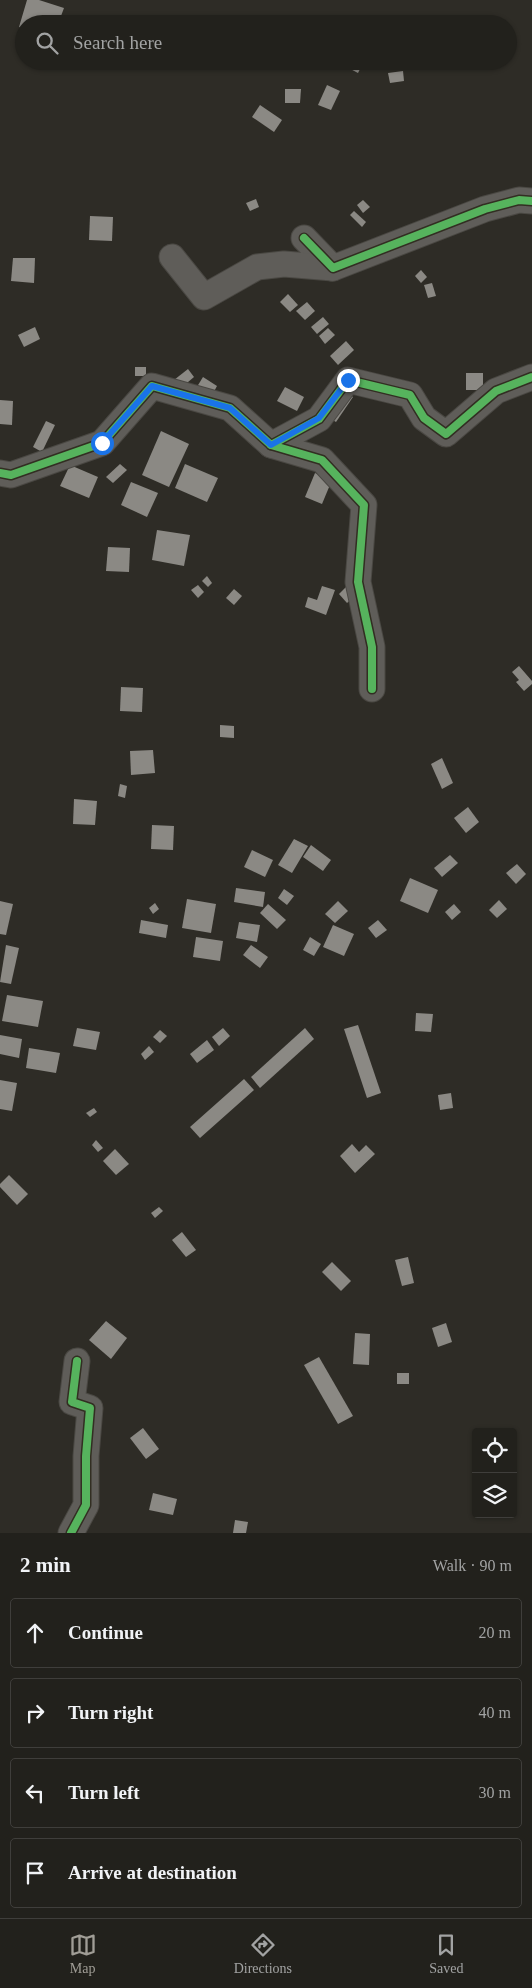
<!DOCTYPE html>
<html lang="en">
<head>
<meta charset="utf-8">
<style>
	:root { --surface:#22211c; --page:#2a2925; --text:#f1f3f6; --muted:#a2a3a3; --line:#3f3e3b; --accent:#a09d96 }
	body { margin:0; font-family:"Times New Roman",serif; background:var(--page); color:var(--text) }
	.controls { position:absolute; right:15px; bottom:15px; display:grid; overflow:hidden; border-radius:5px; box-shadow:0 1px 4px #0004 }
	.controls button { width:45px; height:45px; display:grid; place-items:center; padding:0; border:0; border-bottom:1px solid var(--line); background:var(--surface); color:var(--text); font:25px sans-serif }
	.stop { position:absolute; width:15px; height:15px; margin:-11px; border:4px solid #1a73e8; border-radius:50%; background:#fff }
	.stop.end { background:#1a73e8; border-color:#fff; box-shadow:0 1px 5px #0008 }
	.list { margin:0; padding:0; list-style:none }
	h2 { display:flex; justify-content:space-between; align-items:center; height:65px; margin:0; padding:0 20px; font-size:21px }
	h2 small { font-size:16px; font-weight:400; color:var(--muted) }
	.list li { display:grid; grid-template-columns:32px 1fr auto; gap:15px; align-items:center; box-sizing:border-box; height:70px; margin:0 10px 10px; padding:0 10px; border:1px solid var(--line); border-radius:5px }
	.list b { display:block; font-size:19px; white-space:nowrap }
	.list em { font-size:16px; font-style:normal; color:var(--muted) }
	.icon { flex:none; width:28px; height:28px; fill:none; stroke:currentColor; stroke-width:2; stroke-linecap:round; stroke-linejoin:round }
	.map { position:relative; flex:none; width:532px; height:1533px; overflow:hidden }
	.search { position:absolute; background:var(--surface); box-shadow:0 1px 4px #0004; left:15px; right:15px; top:15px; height:55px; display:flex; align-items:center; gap:12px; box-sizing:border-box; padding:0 18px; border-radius:28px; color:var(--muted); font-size:19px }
	.sheet { height:385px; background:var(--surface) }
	nav { display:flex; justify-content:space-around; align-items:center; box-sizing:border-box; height:70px; border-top:1px solid var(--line); background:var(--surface); font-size:14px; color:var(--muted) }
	nav a { display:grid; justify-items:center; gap:2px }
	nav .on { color:var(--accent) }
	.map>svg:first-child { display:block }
	.building { fill:#8b8984 }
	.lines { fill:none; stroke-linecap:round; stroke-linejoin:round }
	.minor-casing { stroke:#4a4843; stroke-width:27 }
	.minor { stroke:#5f5d59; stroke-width:25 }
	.cycleway-casing { stroke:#322e22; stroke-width:11 }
	.cycleway { stroke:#56b35d; stroke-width:8 }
	.route { stroke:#1a73e8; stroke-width:6 }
</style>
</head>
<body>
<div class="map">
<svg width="532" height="1533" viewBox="0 0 532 1533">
	<rect width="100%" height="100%" fill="#2e2c26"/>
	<!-- building -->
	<g class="building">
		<path d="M27,0H39L64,8L58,24H24V29L19,27Z"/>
		<path d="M335,61H364L358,73Z"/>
		<path d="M403,71L404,81L390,83L388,73Z"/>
		<path d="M327,85L340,91L331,110L318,105Z"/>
		<path d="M285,89H301L300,103H285Z"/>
		<path d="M260,105L282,120L274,132L252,117Z"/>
		<path d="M256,199L259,207L250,211L246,203Z"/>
		<path d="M363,200L370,207L363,213L357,205Z"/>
		<path d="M354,211L366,222L362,227L350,215Z"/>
		<path d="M90,216L113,217L112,241L89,240Z"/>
		<path d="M13,258H35L34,283L11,281Z"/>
		<path d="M421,270L427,277L421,283L415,276Z"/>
		<path d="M432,283L436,296L428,298L424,285Z"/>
		<path d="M288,294L298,305L290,312L280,302Z"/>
		<path d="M307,302L315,311L305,320L296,311Z"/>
		<path d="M323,317L329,324L317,334L311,327Z"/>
		<path d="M35,327L40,339L24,347L18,335Z"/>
		<path d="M328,328L335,335L325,344L319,336Z"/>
		<path d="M346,341L354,350L338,365L330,356Z"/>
		<rect x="135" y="367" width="11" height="9"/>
		<path d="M188,369L194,377L181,388L174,380Z"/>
		<rect x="466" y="373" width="17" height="17"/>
		<path d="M203,377L217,386L210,399L195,390Z"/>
		<path d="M285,387L304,397L297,411L277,401Z"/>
		<path d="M343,390L353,397L336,422L326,416Z"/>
		<path d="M0,400L13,401L12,425L0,424Z"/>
		<path d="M46,421L55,425L42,452L33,447Z"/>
		<path d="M161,431L189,444L169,487L142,475Z"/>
		<path d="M120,464L127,470L113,483L106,477Z"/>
		<path d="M185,464L218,478L207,502L175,488Z"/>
		<path d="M70,465L98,477L89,498L60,486Z"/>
		<path d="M315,473L332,480L322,504L305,497Z"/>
		<path d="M131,482L158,493L147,517L121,505Z"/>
		<path d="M157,530L190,535L184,566L152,560Z"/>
		<path d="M108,547L130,548L129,572L106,571Z"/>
		<path d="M207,576L212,583L208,587L202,581Z"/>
		<path d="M198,585L204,592L198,598L191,590Z"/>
		<path d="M322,586L335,590L326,615L305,607L308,597L317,600Z"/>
		<path d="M347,586L356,595L347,603L339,594Z"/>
		<path d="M234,589L242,596L234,605L226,598Z"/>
		<path d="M519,666L532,681V684L524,691L516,682L519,680L512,672Z"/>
		<path d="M121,687L143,688L142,712L120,711Z"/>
		<path d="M220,725L234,726V738L220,737Z"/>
		<path d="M153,750L155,773L131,775L130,751Z"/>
		<path d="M442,758L453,783L442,789L431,764Z"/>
		<path d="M120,784L127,786L125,798L118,796Z"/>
		<path d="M74,799L97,801L95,825L73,824Z"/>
		<path d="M468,807L479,822L466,833L454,818Z"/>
		<path d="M152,825L174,826L173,850L151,849Z"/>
		<path d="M294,839L308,846L292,873L278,865Z"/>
		<path d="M311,845L331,860L323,871L303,857Z"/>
		<path d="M252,850L273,860L265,877L244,867Z"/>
		<path d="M450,855L458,863L442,877L434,868Z"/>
		<path d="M517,864L526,874L516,884L506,873Z"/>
		<path d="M410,878L438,890L428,913L400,901Z"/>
		<path d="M236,888L265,892L263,907L234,902Z"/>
		<path d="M284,889L294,896L287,905L278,898Z"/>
		<path d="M187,899L216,904L211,933L182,928Z"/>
		<path d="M499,900L507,909L497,918L489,910Z"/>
		<path d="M0,901L13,904L6,935L0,934Z"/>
		<path d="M338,901L348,911L335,923L325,914Z"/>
		<path d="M155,903L159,909L153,914L149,908Z"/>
		<path d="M268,904L286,920L277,929L260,913Z"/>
		<path d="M454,904L461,912L452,920L445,912Z"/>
		<path d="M141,920L168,925L166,938L139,933Z"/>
		<path d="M378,920L387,930L376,938L368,928Z"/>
		<path d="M239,922L260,925L257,942L236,938Z"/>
		<path d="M333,925L354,934L344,956L323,947Z"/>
		<path d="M196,937L223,941L220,961L193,957Z"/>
		<path d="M310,937L321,944L314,956L303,950Z"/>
		<path d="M6,945L19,948L11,984L0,982Z"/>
		<path d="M251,945L268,957L260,968L243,955Z"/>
		<path d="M7,995L43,1001L38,1027L2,1021Z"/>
		<path d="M416,1013L433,1014L431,1032L415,1031Z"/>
		<path d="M358,1025L381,1093L367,1098L344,1029Z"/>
		<path d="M77,1028L100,1032L96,1050L73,1046Z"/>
		<path d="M223,1028L230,1036L219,1046L212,1037Z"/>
		<path d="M305,1028L314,1039L260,1088L251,1077Z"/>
		<path d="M160,1030L167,1036L160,1043L153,1037Z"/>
		<path d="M0,1035L22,1039L19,1058L0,1054Z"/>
		<path d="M207,1040L214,1050L197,1063L190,1054Z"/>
		<path d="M149,1046L154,1052L145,1060L141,1054Z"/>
		<path d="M29,1048L60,1053L56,1073L26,1068Z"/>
		<path d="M244,1079L254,1090L200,1138L190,1127Z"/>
		<path d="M0,1080L17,1083L12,1111L0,1109Z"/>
		<path d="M451,1093L453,1108L440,1110L438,1095Z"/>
		<path d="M94,1108L97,1112L90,1117L86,1113Z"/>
		<path d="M96,1140L103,1148L98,1152L92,1145Z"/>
		<path d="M352,1144L359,1152L366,1145L375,1154L355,1173L340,1156Z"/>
		<path d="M115,1149L129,1164L116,1175L103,1161Z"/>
		<path d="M9,1175L28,1194L17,1205L0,1187V1184Z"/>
		<path d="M159,1207L163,1211L155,1218L151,1213Z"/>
		<path d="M182,1232L196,1250L186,1257L172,1240Z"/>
		<path d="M408,1257L414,1283L402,1286L395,1260Z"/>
		<path d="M332,1262L351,1281L341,1291L322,1272Z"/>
		<path d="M106,1321L127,1338L111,1359L89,1340Z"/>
		<path d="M446,1323L452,1342L438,1347L432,1328Z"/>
		<path d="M355,1333L370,1334L369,1365L353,1364Z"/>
		<path d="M319,1357L353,1416L338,1424L304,1365Z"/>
		<rect x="397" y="1373" width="12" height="11"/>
		<path d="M143,1428L159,1449L146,1459L130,1438Z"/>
		<path d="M153,1493L177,1499L173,1515L149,1510Z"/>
		<path d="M235,1520L248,1522L246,1533H233Z"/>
	</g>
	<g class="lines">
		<!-- minor casing -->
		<g class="minor-casing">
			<g id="minor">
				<path d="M304,238L333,268L485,209L519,200L532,201"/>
				<path d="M172,257L204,297L257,267L284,264L333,268"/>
				<path d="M271,445L322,460L364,505L358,582L372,647V689"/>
				<path d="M0,473L11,475L102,443L152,386L230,408L271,445L319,419L348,380L410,395L424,418L446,434L496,391L532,377"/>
				<path d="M71,1533L86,1505V1456L90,1408L72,1402L77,1361"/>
			</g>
		</g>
		<!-- minor -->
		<use href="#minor" class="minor"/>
		<!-- cycleway casing -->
		<g class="cycleway-casing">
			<g id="cycleway">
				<path d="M304,238L333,268L485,209L519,200L532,201"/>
				<path d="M271,445L322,460L364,505L358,582L372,647V689"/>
				<path d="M0,473L11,475L102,443L152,386L230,408L271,445L319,419L348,380L410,395L424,418L446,434L496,391L532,377"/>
				<path d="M71,1533L86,1505V1456L90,1408L72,1402L77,1361"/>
			</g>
		</g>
		<!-- cycleway -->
		<use href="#cycleway" class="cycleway"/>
	</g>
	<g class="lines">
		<!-- route -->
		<path class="route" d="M102,443L152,386L230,408L271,445L319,418L348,380"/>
	</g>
</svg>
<div class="controls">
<button><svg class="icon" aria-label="locate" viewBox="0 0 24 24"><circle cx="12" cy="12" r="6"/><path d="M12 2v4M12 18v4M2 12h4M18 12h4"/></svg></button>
<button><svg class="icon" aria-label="layers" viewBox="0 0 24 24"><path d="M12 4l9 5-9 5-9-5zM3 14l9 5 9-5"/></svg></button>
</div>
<div class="stop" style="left:102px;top:443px"></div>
<div class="stop end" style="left:348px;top:380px"></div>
<div class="search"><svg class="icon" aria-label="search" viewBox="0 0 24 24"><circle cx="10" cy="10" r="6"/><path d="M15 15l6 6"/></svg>Search here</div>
</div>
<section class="sheet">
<h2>2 min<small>Walk · 90 m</small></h2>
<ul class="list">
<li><svg class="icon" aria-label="ahead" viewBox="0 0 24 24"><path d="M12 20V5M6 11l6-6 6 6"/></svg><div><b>Continue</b></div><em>20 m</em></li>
<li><svg class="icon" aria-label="right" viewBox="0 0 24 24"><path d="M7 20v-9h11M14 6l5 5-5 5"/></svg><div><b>Turn right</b></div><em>40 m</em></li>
<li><svg class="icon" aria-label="left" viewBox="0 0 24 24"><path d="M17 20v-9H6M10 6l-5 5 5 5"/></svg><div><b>Turn left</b></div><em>30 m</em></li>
<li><svg class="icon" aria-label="arrive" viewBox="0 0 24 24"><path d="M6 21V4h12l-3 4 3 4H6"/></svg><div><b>Arrive at destination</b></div></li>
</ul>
</section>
<nav>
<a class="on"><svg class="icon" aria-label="map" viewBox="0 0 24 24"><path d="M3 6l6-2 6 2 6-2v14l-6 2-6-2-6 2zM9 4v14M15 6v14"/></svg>Map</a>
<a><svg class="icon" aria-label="directions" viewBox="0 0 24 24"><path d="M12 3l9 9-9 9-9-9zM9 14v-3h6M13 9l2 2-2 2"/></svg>Directions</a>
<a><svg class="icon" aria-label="saved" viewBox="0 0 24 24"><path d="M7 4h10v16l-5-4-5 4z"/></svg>Saved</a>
</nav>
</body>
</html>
